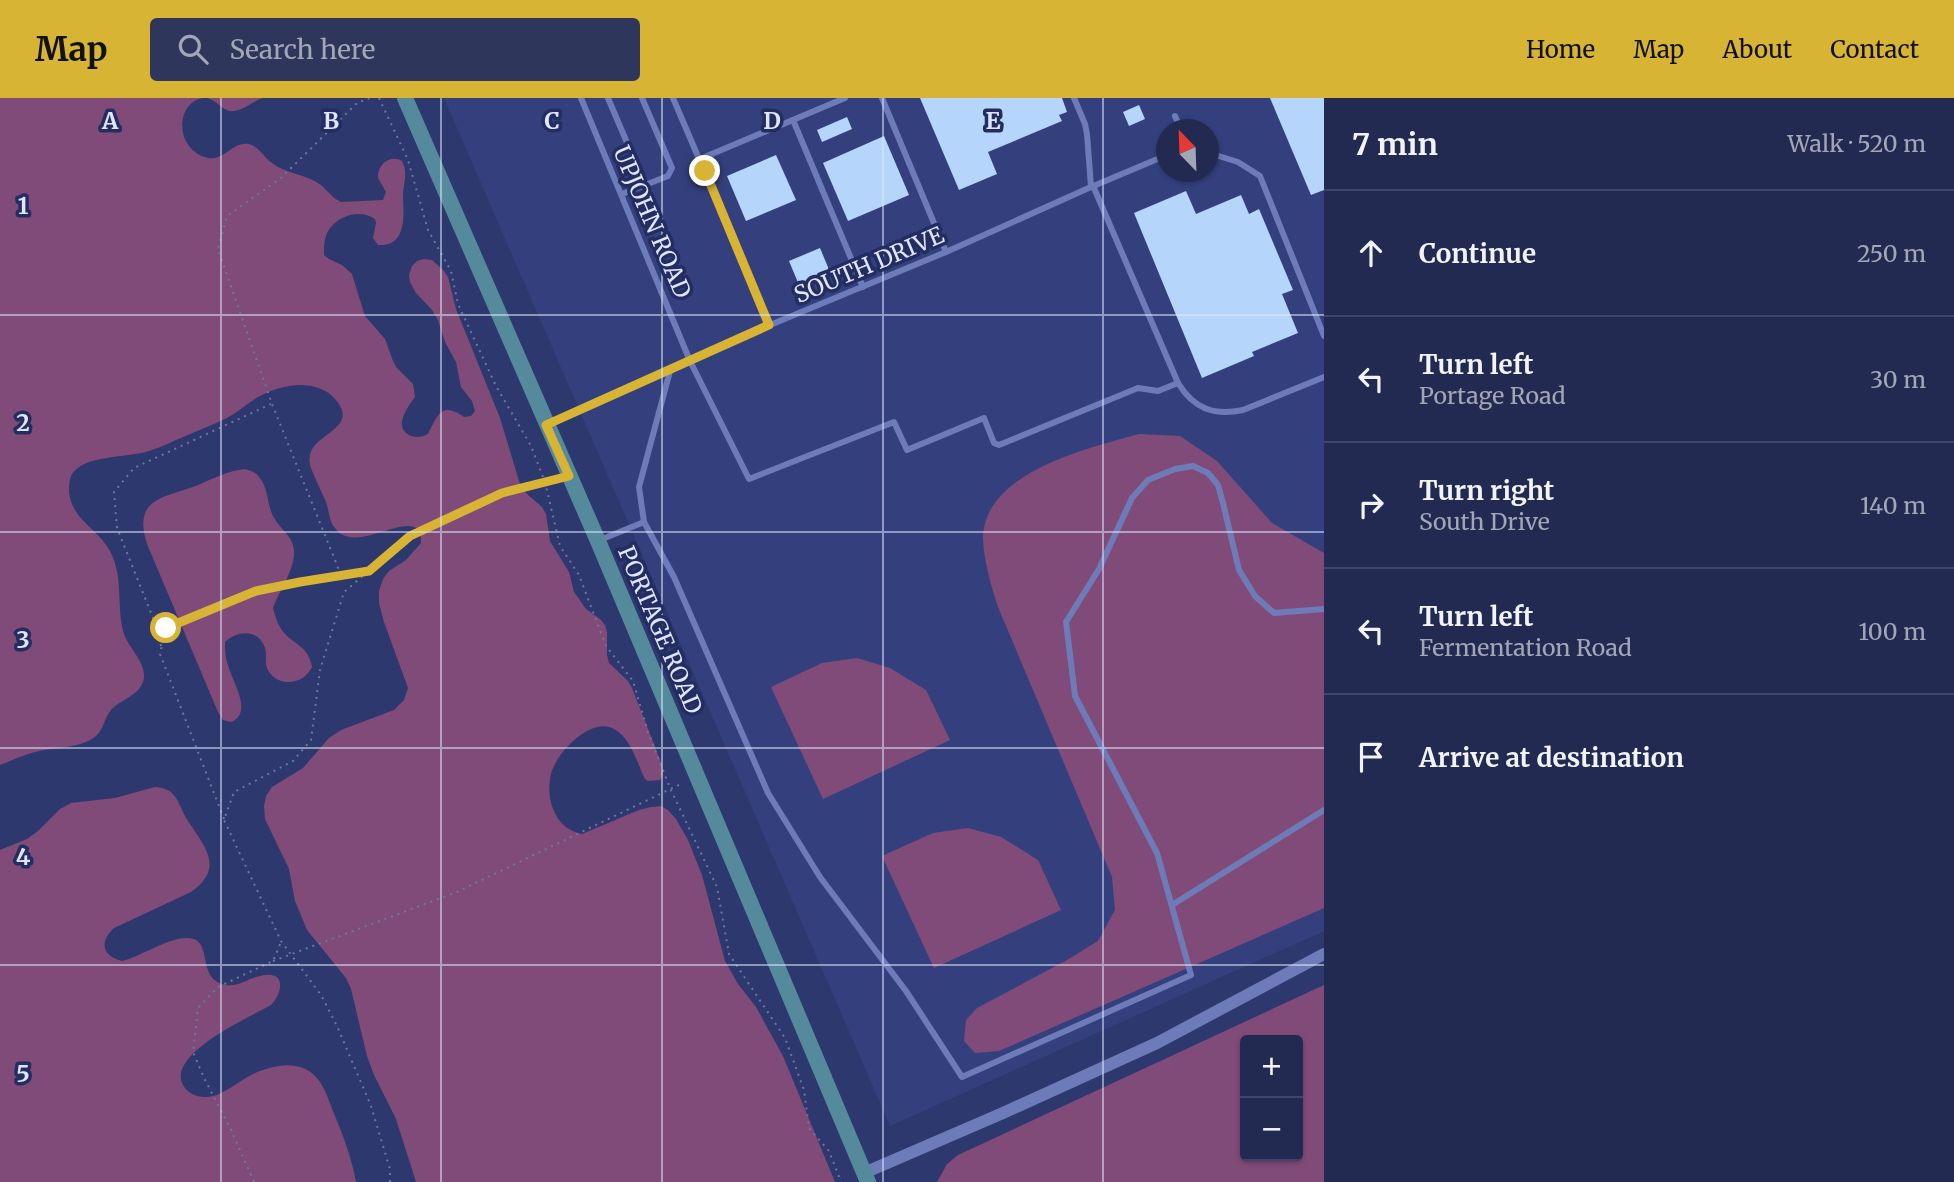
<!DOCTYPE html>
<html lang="en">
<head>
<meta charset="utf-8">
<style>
	:root { --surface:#222a52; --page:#2e365c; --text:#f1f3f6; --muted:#a2a7b8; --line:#3f4669; --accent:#d8b434 }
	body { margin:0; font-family:Merriweather,serif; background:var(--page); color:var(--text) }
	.controls { position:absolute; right:21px; bottom:21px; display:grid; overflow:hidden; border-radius:7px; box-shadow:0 2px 5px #0004 }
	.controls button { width:63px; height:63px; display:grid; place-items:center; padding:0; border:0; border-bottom:2px solid var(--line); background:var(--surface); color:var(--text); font:35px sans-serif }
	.compass { position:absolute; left:1156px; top:21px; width:63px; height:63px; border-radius:50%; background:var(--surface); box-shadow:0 2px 5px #0004; rotate:337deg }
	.stop { position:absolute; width:21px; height:21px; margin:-16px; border:5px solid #d8b434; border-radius:50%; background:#fff }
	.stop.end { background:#d8b434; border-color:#fff; box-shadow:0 2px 7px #0008 }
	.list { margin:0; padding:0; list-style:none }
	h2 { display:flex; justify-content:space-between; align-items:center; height:91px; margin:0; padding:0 28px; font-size:30px }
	h2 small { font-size:23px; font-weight:400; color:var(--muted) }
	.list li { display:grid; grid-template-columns:46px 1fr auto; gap:21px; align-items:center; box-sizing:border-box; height:126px; padding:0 28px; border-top:2px solid var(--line) }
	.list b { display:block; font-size:26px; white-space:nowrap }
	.list p { margin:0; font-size:23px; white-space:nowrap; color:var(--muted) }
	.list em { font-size:23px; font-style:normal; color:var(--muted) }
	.icon { flex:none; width:38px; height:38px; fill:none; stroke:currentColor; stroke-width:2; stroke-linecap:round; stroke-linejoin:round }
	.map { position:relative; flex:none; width:1324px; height:1084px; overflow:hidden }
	header { display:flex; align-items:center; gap:42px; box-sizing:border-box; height:98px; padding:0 35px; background:var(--accent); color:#111 }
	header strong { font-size:33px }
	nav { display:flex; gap:38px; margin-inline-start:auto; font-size:24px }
	.search { width:490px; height:63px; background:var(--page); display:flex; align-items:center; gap:18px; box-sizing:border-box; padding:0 24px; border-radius:7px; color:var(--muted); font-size:26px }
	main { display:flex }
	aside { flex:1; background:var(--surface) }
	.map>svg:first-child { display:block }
	.built { fill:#34407e; fill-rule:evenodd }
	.green { fill:#814b79; fill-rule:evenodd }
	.building { fill:#b6d5fa }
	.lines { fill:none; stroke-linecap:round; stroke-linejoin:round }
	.path { stroke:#6d76a1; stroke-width:2; stroke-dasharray:2 5; stroke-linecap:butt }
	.service { stroke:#6d7cb8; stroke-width:6 }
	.minor { stroke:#6d7cb8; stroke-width:12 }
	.secondary { stroke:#558a9d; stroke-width:16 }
	.route { stroke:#d8b434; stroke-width:9 }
	.grid { fill:none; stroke:#dfe5fa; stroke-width:2; stroke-opacity:0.55 }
	.labels { text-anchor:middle; stroke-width:7; stroke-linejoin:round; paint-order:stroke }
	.street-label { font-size:23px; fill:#dfe5fa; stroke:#242d62 }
	.grid-label { font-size:23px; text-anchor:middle; font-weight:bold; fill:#dfe5fa; stroke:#242d62; stroke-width:7; stroke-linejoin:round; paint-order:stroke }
</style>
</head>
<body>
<header>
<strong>Map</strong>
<div class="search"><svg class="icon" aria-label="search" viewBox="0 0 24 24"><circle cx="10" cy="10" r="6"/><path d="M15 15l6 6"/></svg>Search here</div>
<nav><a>Home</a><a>Map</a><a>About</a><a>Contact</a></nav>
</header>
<main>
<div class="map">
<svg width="1324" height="1084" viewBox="0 0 1324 1084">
	<rect width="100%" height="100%" fill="#2d386e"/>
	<!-- built -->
	<path class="built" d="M444,0H1324V833L890,1028ZM1167,32H1209V74H1167Z"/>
	<!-- green -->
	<g class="green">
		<path d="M0,0H263C253,3 244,12 234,13C223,15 217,1 206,0C183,0 177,29 187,45C192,53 199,58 208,60C226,63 234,40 252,47C260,51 265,60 272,65C286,76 306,76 321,87C328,93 332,100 341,104L383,102L386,94L378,80C377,67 390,56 402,63C408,75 404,83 403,95C403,114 409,149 378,147L373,140L376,125L375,121C360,110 335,118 327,135C324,141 324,150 324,157L329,161L342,167L352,176L365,218L385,241L393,263L397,270L413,286L415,299C407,310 392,330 411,338C418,340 422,339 428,336C438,317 441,303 464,319L471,318L475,313L472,303L461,289L456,264L445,244L438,222L432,212L416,195L410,184L409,177L412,168L417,163L424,161L432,162L444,173L448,179L456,211L500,320L520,386L527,396L542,409L546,416L550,443L569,474L574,494L586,511L600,521L605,527L607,534V557L609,565L628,583L632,590L662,667L663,677L660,682L648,683L645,681C637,665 631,640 614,631C591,618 556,655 551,676C548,689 549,702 554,713C560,726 568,733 582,736L639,712L651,709L661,708L668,712L676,721L688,742L702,777L725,863L738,886L756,909L783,958L835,1084H416L396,1021L374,977L367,958L351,891L346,880L307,832L295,803L289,771L265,721L264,708L266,698L272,689L303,670L329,640L341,632L394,612L404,602L408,590L384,524L379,505V493L383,481L389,473L406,462L421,445C422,404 367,452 341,436C340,436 335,430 334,429C329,422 329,412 326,404C321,392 315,381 311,370C299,335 363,335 336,302C317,279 281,286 258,299C247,306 238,314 227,320C215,326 201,331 188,337C175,342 162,349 149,353C129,360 82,356 71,378C69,383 69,389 69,394C72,422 98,431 110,453C124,479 116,509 124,536C129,550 145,564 144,579C143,594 126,600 115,608C104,617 105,630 96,638C80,651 54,649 35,654C23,657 11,663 0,667Z"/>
		<path d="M1139,336L1180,338L1217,363L1272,425L1324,455V810L999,953L975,955L964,943L966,922L977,910L1067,862L1098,843L1115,812L1112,779L998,509C991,487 984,464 983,441C983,374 1089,350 1139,336Z"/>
		<path d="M245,371C251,373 256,374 259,379C268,389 267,404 272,416C279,432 296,438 294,458C292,476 279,493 273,510C275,517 277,525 281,531C292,547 308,546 312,569C307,578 301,583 290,584C279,585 269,578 266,567C265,562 267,556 265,550C259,531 238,532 225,544C225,552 225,559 228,567C232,583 254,615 231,624L223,622L218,614L147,446C132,399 165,400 198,387C214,380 228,373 245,371Z"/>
		<path d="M857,560L890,570L926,592L950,642L823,701L771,589L822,565Z"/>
		<path d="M155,689C179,691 177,706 188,723C205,749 225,770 191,794L114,830C99,844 102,858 122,863C142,858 169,839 188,840C212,840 198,875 219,885C237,893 249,878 266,877C287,875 281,897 271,907C250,919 166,956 183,987C187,995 196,999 205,999C221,1000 238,983 253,976C275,966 304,960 320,984C327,994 330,1007 335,1018C344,1040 352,1061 356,1084H0V752L27,741L38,733L60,711L71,705L115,700Z"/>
		<path d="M968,730L1001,739L1038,762L1061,812L934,870L882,758L933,735Z"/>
		<path d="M1324,887V1084H937L947,1066L958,1057ZM1245,942H1298V1058H1245Z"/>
	</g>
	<!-- building -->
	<g class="building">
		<path d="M920,0H1062L1067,14L1059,17L1062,23L988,54L997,76L959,92Z"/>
		<path d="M1270,0H1324V92L1311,97Z"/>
		<path d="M1139,7L1145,21L1129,28L1123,14Z"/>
		<path d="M847,19L852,31L822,44L817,32Z"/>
		<path d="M884,38L909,97L848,123L823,65Z"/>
		<path d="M776,57L796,102L746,123L727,78Z"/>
		<path d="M1186,93L1196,116L1241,97L1249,116L1259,111L1293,192L1282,196L1298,235L1252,254L1254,258L1202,280L1134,115Z"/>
		<path d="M820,150L830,174L799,187L789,163Z"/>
	</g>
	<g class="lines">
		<!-- path -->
		<g class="path">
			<path d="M379,0L408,62L428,132L451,173L458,206L496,288L531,348L545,384L560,448L579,477L606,548L633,583L648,634L670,690L717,789L729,856L785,940L804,992L809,1030L829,1053L841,1084"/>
			<path d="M341,477L272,306L218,151L227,118L281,80L357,5L370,0"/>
			<path d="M161,548L155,525L117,430L114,394L134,370L271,306"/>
			<path d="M224,721L160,556L166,530L256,493L300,484L367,473"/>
			<path d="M273,863L457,794L683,685"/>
			<path d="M254,1084L231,1032L204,980L193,954L198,910L218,889L273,863L281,844"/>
			<path d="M390,1084V1071L371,1008L337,928L321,897L281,843L224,722L234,694L293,663L311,642L320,572L344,494L410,438L502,395L554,382"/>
		</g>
		<!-- service -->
		<g class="service">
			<path d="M581,0L690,263L749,381L894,324L907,352L984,320L994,345L999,347L1138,290L1158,293L1178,285"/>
			<path d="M608,0L645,87"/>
			<path d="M673,0L770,227"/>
			<path d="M882,0L946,154"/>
			<path d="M1074,0L1085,26L1087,36L1091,89L1167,57"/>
			<path d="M1175,18L1181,32"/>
			<path d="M793,22L863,189"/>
			<path d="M1209,55L1238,64L1260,78L1324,238"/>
			<path d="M700,61L845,0"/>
			<path d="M622,96L668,78L672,70L642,0"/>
			<path d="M548,326L770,227L946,154L1091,89L1094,90L1178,285C1194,311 1214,318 1243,312L1324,279"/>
			<path d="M644,424L639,389L670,273"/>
			<path d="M600,442L644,424L674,479L768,695L820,779L906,893L962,979L1191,877L1157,755L1075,598L1066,524L1099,471L1132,400L1148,382L1175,371L1193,368L1208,375L1218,387L1223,405L1239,472L1255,498L1274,515L1324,511"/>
			<path d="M1172,807L1324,712"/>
		</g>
		<!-- minor -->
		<path class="minor" d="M864,1075L1003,1015L1157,945L1324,856"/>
		<!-- secondary -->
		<path class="secondary" d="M405,0L598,443L868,1084"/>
	</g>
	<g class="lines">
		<!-- route -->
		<path class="route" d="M166,530L256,493L300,484L369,473L410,438L502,395L569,378L546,327L769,227L705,73"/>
	</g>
	<!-- grid -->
	<path class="grid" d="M221,0V1084M441,0V1084M662,0V1084M883,0V1084M1103,0V1084M0,217H1324M0,434H1324M0,650H1324M0,867H1324"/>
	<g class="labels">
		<!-- street labels -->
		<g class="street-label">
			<text transform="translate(652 124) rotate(67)" y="8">UPJOHN ROAD</text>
			<text transform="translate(869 167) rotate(-23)" y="8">SOUTH DRIVE</text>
			<text transform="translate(660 532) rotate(67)" y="8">PORTAGE ROAD</text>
		</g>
	</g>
	<g class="grid-label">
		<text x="110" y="31">A</text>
		<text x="331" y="31">B</text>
		<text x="552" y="31">C</text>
		<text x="772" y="31">D</text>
		<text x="993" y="31">E</text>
		<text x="23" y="116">1</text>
		<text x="23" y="333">2</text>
		<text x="23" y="550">3</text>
		<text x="23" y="767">4</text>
		<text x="23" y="984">5</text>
	</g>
</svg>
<div class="controls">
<button>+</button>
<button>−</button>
</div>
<svg class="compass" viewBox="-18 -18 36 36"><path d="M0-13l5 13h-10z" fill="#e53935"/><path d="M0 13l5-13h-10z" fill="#a2a7b8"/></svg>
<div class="stop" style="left:166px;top:530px"></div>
<div class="stop end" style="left:705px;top:73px"></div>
</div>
<aside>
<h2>7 min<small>Walk · 520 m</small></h2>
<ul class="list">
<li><svg class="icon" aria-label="ahead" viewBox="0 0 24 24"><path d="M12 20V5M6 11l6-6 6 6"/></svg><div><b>Continue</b></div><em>250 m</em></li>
<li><svg class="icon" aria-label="left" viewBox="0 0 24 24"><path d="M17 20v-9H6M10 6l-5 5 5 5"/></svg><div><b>Turn left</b><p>Portage Road</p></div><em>30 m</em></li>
<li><svg class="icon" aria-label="right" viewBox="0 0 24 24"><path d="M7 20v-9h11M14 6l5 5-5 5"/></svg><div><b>Turn right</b><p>South Drive</p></div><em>140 m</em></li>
<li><svg class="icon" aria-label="left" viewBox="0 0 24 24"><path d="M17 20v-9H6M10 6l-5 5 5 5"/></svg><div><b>Turn left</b><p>Fermentation Road</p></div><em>100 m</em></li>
<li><svg class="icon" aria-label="arrive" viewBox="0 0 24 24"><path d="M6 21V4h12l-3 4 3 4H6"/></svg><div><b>Arrive at destination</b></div></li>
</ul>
</aside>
</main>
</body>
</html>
